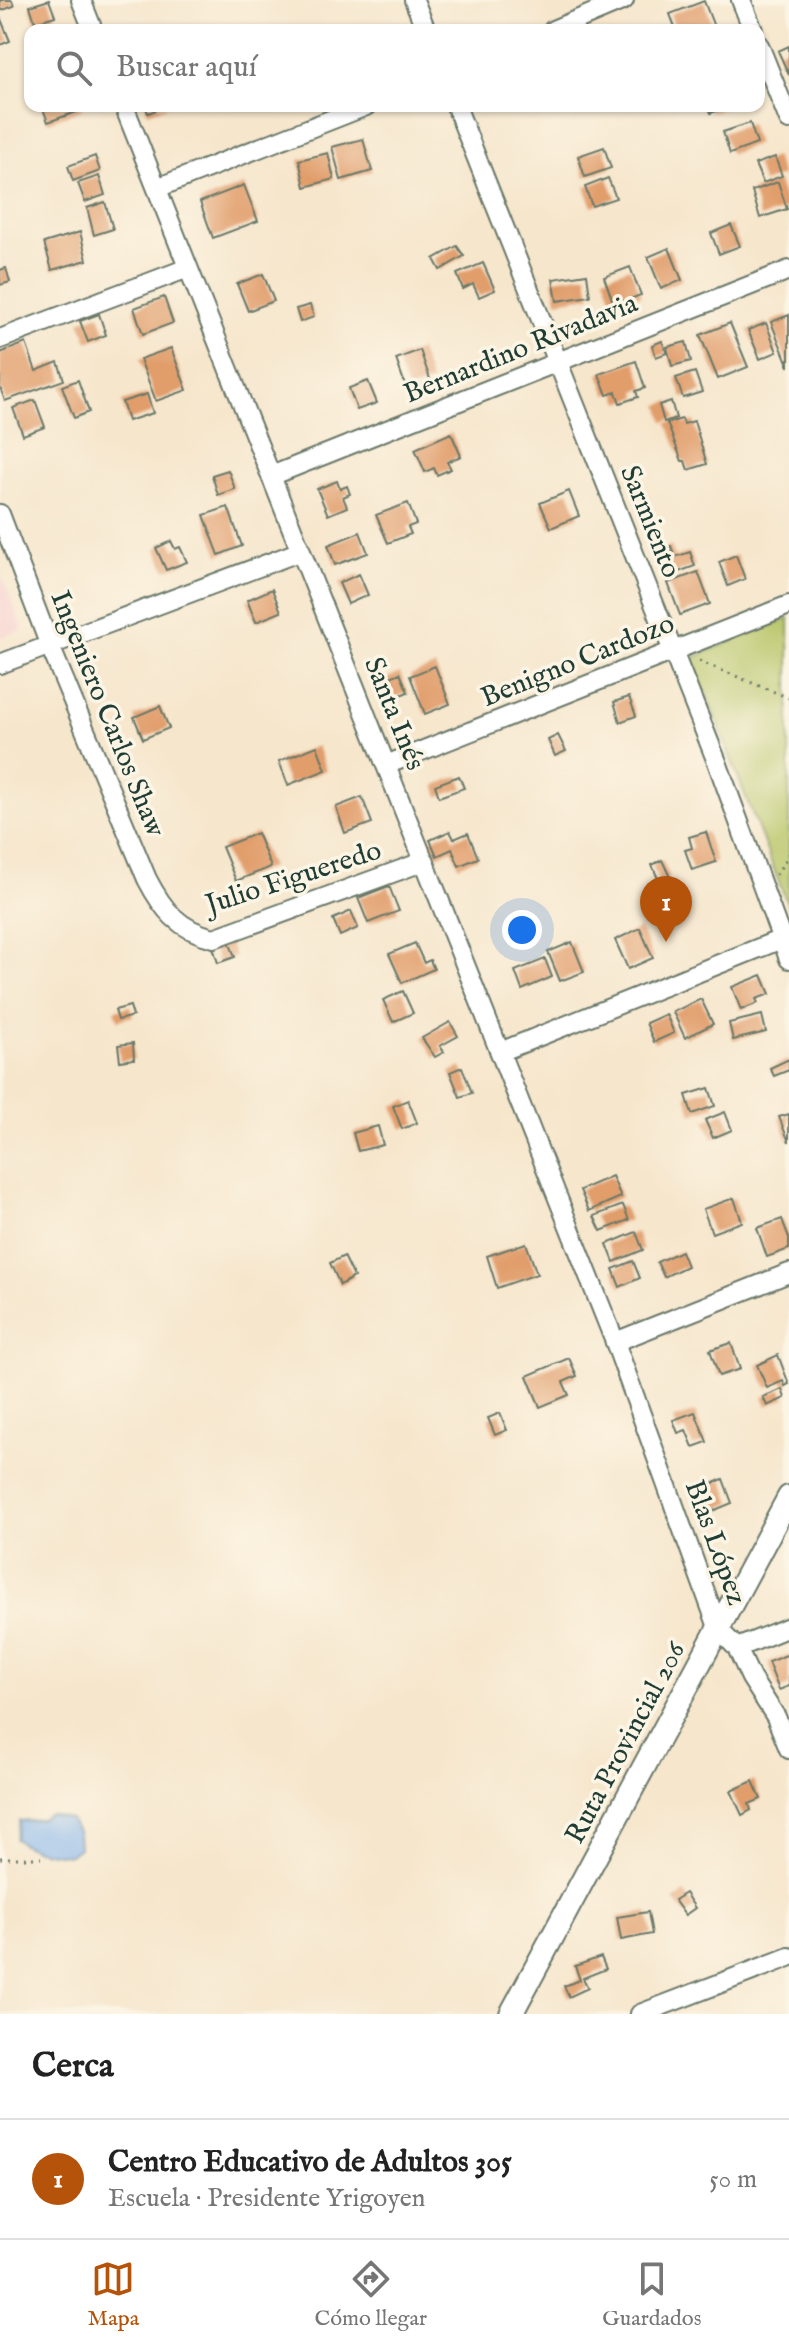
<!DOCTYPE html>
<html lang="es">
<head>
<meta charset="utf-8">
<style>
	:root { --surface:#fff; --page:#f6f6f6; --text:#222; --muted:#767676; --line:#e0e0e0; --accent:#b45309 }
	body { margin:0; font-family:"IM FELL English",serif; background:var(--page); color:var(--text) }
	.you { position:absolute; left:522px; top:930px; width:28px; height:28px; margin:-20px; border:6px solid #fff; border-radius:50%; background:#1a73e8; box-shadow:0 0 0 12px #1a73e833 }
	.badge { display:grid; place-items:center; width:52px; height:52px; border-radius:50%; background:var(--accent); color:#fff; font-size:26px; font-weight:700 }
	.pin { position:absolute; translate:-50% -66px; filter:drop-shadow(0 2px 4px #0008) }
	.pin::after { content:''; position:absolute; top:42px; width:28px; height:24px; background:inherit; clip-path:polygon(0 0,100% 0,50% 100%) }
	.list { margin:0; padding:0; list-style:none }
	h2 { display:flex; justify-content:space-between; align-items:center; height:104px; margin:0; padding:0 32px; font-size:34px }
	h2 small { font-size:26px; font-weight:400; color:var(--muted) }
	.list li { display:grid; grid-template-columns:52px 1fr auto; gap:24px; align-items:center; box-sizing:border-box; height:120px; padding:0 32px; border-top:2px solid var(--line) }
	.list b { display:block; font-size:30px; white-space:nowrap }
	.list p { margin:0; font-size:26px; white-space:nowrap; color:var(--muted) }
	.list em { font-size:26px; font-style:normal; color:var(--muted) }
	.icon { flex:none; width:44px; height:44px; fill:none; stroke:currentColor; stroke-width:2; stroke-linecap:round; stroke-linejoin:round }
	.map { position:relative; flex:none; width:789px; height:2014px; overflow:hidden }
	.search { position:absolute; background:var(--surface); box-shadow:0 2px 6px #0004; left:24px; right:24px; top:24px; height:88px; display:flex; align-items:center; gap:20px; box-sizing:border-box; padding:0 28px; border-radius:16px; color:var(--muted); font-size:30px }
	.sheet { height:224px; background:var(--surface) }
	nav { display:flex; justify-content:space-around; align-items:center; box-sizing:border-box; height:112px; border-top:2px solid var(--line); background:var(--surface); font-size:22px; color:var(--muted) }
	nav a { display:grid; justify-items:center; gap:4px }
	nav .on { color:var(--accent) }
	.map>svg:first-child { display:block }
	.built { fill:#f7d0cf }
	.green { fill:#b7c568; stroke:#6b814e; stroke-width:2 }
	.water { fill:#81b3ed; stroke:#507890; stroke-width:2 }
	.building { fill:#e19d6b }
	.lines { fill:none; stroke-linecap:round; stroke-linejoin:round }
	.minor-casing { stroke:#6a7869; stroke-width:22 }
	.major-casing { stroke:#6a7869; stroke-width:26 }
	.path { stroke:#6a7869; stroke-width:3; stroke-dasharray:2 6; stroke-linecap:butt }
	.minor { stroke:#fff; stroke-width:18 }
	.major { stroke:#fff; stroke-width:22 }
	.labels { text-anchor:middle; stroke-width:7; stroke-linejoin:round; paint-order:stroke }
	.street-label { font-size:28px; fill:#1f3d34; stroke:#fcf5e5 }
</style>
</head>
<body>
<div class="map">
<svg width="789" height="2014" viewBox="0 0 789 2014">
	<rect width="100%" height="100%" fill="#fcf5e5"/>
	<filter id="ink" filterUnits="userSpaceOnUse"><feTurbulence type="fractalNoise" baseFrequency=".0125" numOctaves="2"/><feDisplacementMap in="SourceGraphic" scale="16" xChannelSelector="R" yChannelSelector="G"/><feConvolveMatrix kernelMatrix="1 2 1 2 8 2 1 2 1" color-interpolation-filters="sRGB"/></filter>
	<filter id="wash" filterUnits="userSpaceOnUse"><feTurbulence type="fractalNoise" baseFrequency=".006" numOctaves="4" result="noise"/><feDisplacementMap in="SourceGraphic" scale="32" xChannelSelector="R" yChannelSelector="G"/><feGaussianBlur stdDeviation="1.8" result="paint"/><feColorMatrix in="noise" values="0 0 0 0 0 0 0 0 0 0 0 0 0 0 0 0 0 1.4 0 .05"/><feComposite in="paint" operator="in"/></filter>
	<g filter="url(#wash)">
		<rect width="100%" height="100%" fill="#f6e6cc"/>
		<!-- built -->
		<path class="built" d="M0,572L23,629L0,638Z"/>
		<!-- green -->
		<path class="green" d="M789,618V908L692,658Z"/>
		<!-- water -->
		<path class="water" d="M49,1814L70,1819L78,1833L79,1848L70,1855C49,1853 32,1852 15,1839L19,1821L40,1819Z"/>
		<g id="blocks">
			<!-- building -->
			<g class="building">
				<path d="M0,0H12L14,6L0,11Z"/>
				<path d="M49,0L55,16L35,22L30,6Z"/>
				<path d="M704,1L714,27L707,30H676L670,14Z"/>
				<path d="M0,17L10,41L0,45Z"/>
				<path d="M789,46V75L778,51Z"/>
				<path d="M42,106H81L82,110L48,122Z"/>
				<path d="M145,106H167L148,113Z"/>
				<path d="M708,106H730L711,113Z"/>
				<path d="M750,123L757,144L730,154L723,132Z"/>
				<path d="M363,139L372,171L341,180L332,147Z"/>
				<path d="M604,147L611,168L585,177L578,156Z"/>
				<path d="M328,153L334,179L305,187L299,160Z"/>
				<path d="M95,156L100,171L73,181L68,166Z"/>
				<path d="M775,157L782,176L763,183L755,164Z"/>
				<path d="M99,176L105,195L85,202L78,183Z"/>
				<path d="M608,178L616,198L592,206L585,187Z"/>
				<path d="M778,182L787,209L760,218L752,191Z"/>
				<path d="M244,185L258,221L213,238L200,202Z"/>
				<path d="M105,202L113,229L94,235L87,208Z"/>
				<path d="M731,225L740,246L719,254L711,233Z"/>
				<path d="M80,232L87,260L52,270L44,243Z"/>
				<path d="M457,246L464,256L440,270L434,259Z"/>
				<path d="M669,248L682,280L661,289L648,257Z"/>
				<path d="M483,263L495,290L479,297L473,284L463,289L457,274Z"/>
				<path d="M630,267L641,295L614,305L604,277Z"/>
				<path d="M6,268L10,282L0,285V270Z"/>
				<path d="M263,274L274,301L248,311L237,284Z"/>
				<path d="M587,274L590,296L557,301L553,279Z"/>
				<path d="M164,297L173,323L143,334L134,308Z"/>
				<path d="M310,305L314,317L300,322L296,309Z"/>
				<path d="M99,314L106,335L88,342L80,321Z"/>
				<path d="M789,315V367L771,322Z"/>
				<path d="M730,323L748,367L718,379L700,335Z"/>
				<path d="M766,323L777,352L760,359L748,330Z"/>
				<path d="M662,341L667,353L656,357L652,345Z"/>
				<path d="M686,342L691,361L672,366L667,347Z"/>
				<path d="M26,343L36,371L58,362L64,380L5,401L0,387V353Z"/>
				<path d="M171,348L187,390L156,401L140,359Z"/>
				<path d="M420,350L431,382L407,390L396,359Z"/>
				<path d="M636,361L645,388L636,391L638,397L620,403L616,392L607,395L599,374Z"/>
				<path d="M695,372L702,392L683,398L676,378Z"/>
				<path d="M78,380L89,412L74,418L62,386Z"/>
				<path d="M368,381L377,403L357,410L349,388Z"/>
				<path d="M147,394L153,413L128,421L122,402Z"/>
				<path d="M35,400L45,427L23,435L13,408Z"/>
				<path d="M671,401L676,418L664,422L659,405Z"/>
				<path d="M682,419L684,424L694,421L707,464L688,470L685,461H682L667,423Z"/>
				<path d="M451,433L461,456L447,462L451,469L437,475L434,468L425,472L415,449Z"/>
				<path d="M228,470L235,489L218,495L212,475Z"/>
				<path d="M337,481L340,489L347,486L350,494L343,497L347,507L328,515L317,489Z"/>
				<path d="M569,491L579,516L551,528L540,503Z"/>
				<path d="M408,503L416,524L408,527L411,534L388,543L376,515Z"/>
				<path d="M228,507L242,546L219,555L204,515Z"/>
				<path d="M360,532L368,553L335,565L328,545Z"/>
				<path d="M171,541L175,549L180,547L187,562L166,570L156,548Z"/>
				<path d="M671,546L675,557L690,552L695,566L665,577L660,564L667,562L662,549Z"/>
				<path d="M736,555L745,579L728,586L719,562Z"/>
				<path d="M698,572L710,604L680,615L668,583Z"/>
				<path d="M359,574L368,595L348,604L339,583Z"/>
				<path d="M272,589L281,612L256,622L247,600Z"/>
				<path d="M435,666L450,704L425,714L410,676Z"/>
				<path d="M400,673L408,692L386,701L378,682Z"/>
				<path d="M629,697L636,716L620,722L614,702Z"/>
				<path d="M160,706L169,728L143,739L134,717Z"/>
				<path d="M558,735L566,751L555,756L548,740Z"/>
				<path d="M317,746L326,770L288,785L279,761Z"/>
				<path d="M459,776L464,788L439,797L435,785Z"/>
				<path d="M362,797L372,823L345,833L336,807Z"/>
				<path d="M450,831L454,839L468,833L478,858L459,866L452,849L437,856L430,840Z"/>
				<path d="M706,832L716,862L692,870L685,850L692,848L689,837Z"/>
				<path d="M257,833L271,867L236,881L222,847Z"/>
				<path d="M662,860L670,877L659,881L652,865Z"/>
				<path d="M389,886L399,911L368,923L358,898Z"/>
				<path d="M351,911L358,928L340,936L333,919Z"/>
				<path d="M640,928L653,958L628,969L615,940Z"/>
				<path d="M229,941L235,957L218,963L213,947Z"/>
				<path d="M572,942L584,972L560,981L548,952Z"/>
				<path d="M415,943L424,963L430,960L434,969L402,983L389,954Z"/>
				<path d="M545,959L552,977L522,990L515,971Z"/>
				<path d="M762,975L770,994L756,999L758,1003L741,1010L732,987Z"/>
				<path d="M403,991L413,1013L393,1022L383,1000Z"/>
				<path d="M701,999L713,1024L685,1038L673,1012Z"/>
				<path d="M130,1006L133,1016L118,1020L115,1010Z"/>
				<path d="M666,1014L674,1033L654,1042L646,1023Z"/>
				<path d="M762,1015L766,1032L733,1040L729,1023Z"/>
				<path d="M450,1022L458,1036L440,1046L444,1052L435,1057L422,1038Z"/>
				<path d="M133,1043L134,1059L120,1061L118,1045Z"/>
				<path d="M789,1059V1070L774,1076L770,1068Z"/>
				<path d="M462,1067L472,1093L460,1097L450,1072Z"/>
				<path d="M709,1088L715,1106L692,1114L686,1095Z"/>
				<path d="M408,1100L417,1123L402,1129L393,1106Z"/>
				<path d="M725,1112L732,1130L713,1138L705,1120Z"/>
				<path d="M789,1114V1142L779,1117Z"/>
				<path d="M378,1126L383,1145L358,1151L353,1133Z"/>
				<path d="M612,1176L621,1197L589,1211L580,1190Z"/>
				<path d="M734,1198L742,1222L712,1233L703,1209Z"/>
				<path d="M623,1205L629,1220L601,1231L594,1216Z"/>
				<path d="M782,1219L789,1238V1249L767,1257L757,1228Z"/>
				<path d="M636,1232L643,1250L614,1262L607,1244Z"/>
				<path d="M526,1243L537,1274L497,1288L487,1256Z"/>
				<path d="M681,1251L687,1266L664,1277L657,1262Z"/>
				<path d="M344,1256L354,1277L340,1285L330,1263Z"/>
				<path d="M633,1261L640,1278L620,1287L613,1269Z"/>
				<path d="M731,1343L740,1369L719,1376L710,1350Z"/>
				<path d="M778,1355L789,1384L785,1386L783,1381L767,1388L757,1365Z"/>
				<path d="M569,1358L577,1376L563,1382L569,1395L540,1407L527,1376Z"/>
				<path d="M782,1389L785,1398L767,1406L763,1397Z"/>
				<path d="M695,1412L707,1442L693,1447L686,1430L678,1433L673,1420Z"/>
				<path d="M500,1413L507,1430L495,1435L488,1418Z"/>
				<path d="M723,1479L732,1503L708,1513L698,1489Z"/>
				<path d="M789,1654V1686L779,1690L768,1662Z"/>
				<path d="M753,1781L761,1799L749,1804L751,1810L742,1815L731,1791Z"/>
				<path d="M685,1893L695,1908L685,1915L674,1900Z"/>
				<path d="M648,1912L652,1934L621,1940L617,1917Z"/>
				<path d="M601,1957L606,1969L583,1978L588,1988L569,1997L564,1986L580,1980L575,1966Z"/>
			</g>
		</g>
	</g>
	<g filter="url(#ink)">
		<use href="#blocks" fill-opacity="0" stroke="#6a7869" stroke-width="2"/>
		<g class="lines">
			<!-- minor casing -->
			<g class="minor-casing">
				<g id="minor">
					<path d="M81,0L93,30"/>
					<path d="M414,0L426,30"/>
					<path d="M741,0L753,30"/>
					<path d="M553,30L624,0"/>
					<path d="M759,45L789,120"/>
					<path d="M124,106L615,1342L719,1630L737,1648L751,1678L776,1717L789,1749"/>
					<path d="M456,106L717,762L789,959"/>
					<path d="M157,188L366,106"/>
					<path d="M0,339L188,268"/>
					<path d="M271,476L789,270"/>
					<path d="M0,514L50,646L147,879C163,910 179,930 214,938L425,861"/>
					<path d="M0,664L301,551"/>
					<path d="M386,765L789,605"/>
					<path d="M500,1052L789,936"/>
					<path d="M615,1342L789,1273"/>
					<path d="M737,1648L789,1627"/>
					<path d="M640,2014L789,1957"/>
				</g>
			</g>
			<!-- major casing -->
			<g class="major-casing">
				<path id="major" d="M511,2014L789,1497"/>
			</g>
			<!-- path -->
			<g class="path">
				<path d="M699,661L789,698"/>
				<path d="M776,875L789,854"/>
				<path d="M0,1858H41"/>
			</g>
			<!-- minor -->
			<use href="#minor" class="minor"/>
			<!-- major -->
			<use href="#major" class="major"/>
		</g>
	</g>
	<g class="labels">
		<!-- street labels -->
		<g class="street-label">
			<text transform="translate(520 347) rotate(-22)" y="10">Bernardino Rivadavia</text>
			<text transform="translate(652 521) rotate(68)" y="10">Sarmiento</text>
			<text transform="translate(577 659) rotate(-22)" y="10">Benigno Cardozo</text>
			<text transform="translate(109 713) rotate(68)" y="10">Ingeniero Carlos Shaw</text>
			<text transform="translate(396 713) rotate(68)" y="10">Santa Inés</text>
			<text transform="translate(293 876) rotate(-18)" y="10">Julio Figueredo</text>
			<text transform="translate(717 1542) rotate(70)" y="10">Blas López</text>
			<text transform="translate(624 1742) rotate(-62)" y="10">Ruta Provincial 206</text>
		</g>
	</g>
</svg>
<div class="you"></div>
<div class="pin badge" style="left:666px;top:942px">1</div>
<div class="search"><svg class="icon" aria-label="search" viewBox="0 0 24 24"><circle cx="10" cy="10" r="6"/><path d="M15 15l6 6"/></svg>Buscar aquí</div>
</div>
<section class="sheet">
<h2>Cerca<small></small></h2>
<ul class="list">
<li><span class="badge">1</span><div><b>Centro Educativo de Adultos 305</b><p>Escuela · Presidente Yrigoyen</p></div><em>50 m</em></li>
</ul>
</section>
<nav>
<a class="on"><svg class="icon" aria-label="map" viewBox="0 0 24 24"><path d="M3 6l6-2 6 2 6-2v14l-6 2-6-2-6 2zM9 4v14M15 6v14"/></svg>Mapa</a>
<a><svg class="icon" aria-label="directions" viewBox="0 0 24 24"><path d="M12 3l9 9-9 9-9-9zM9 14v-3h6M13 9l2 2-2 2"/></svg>Cómo llegar</a>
<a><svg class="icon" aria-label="saved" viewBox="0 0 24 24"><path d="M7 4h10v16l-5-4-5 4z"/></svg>Guardados</a>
</nav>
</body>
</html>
